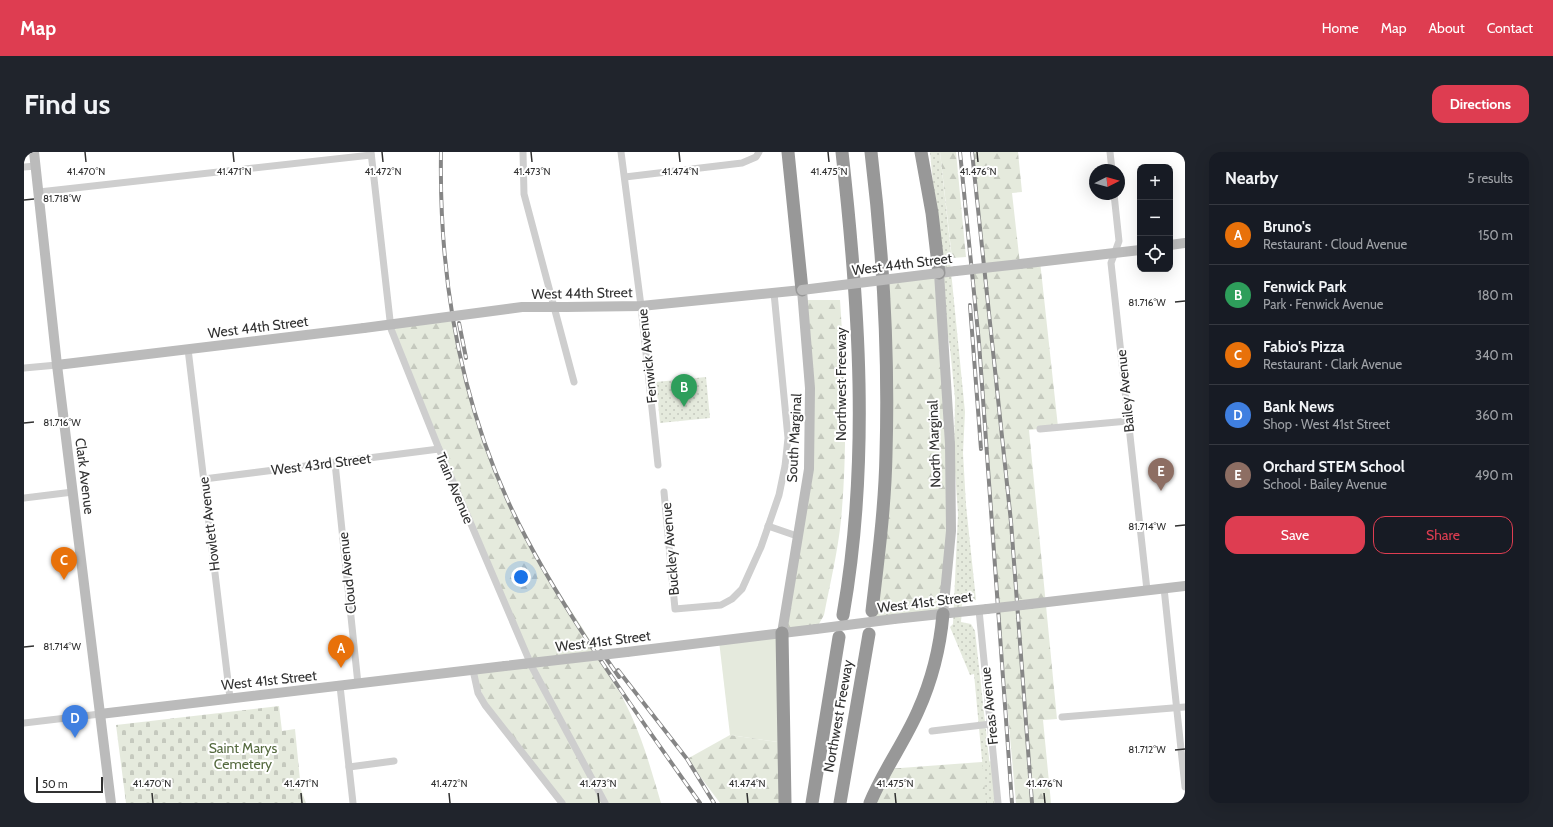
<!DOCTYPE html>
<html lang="en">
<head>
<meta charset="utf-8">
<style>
	:root { --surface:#171b24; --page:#20242c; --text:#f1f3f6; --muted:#9ea1a6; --line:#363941; --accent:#de3d51 }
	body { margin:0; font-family:Cabin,sans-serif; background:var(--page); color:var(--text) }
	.controls { position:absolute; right:12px; top:12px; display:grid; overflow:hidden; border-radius:8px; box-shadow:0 4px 16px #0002 }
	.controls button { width:36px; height:36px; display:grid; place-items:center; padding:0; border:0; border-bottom:1px solid var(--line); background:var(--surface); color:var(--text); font:20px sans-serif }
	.compass { position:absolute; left:1065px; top:12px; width:36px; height:36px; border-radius:50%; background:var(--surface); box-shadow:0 4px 16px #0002; rotate:84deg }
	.scale { position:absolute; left:12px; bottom:10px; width:67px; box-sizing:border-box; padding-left:4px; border:2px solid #313131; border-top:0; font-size:11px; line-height:14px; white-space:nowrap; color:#313131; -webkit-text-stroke:3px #fff; paint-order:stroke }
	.you { position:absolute; left:497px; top:425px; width:14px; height:14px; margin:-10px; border:3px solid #fff; border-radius:50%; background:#1a73e8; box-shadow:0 0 0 6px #1a73e833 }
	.badge { display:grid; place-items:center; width:26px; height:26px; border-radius:50%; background:var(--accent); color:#fff; font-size:13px; font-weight:700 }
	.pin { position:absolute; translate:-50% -33px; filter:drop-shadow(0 1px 2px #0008) }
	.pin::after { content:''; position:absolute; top:21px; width:14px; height:12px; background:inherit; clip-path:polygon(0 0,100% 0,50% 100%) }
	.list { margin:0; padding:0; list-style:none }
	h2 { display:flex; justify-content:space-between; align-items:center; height:52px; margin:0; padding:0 16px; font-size:17px }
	h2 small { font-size:13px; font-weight:400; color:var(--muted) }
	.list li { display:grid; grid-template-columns:26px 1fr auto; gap:12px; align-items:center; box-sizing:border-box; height:60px; padding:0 16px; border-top:1px solid var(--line) }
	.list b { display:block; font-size:15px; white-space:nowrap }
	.list p { margin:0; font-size:13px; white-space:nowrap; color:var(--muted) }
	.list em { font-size:13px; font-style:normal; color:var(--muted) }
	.actions { display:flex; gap:8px; padding:12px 16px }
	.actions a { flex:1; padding:9px 0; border:1px solid var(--accent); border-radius:12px; text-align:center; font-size:14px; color:var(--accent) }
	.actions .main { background:var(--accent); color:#fff }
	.icon { flex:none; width:22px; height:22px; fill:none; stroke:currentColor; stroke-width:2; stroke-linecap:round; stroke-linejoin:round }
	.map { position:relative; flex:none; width:1161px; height:651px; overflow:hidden; border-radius:12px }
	header { display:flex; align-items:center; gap:24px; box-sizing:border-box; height:56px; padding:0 20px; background:var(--accent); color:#fff }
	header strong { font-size:19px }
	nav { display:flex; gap:22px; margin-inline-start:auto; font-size:14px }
	.intro { display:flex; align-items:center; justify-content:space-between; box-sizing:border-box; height:96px; padding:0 24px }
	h1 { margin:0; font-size:28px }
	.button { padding:10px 18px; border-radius:12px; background:var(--accent); color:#fff; font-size:14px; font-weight:700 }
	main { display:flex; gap:24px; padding:0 24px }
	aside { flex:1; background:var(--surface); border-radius:12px; box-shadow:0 4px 16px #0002 }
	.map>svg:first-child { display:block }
	.grass { fill:#e5eadd }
	.forest { fill:url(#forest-firs) }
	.cemetery { fill:url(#cemetery-stones) }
	.park { fill:url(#park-dots) }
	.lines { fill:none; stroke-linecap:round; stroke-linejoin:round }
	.street { stroke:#cecece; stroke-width:7 }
	.secondary { stroke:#bbb; stroke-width:10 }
	.highway { stroke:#989898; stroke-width:13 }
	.rail-casing { stroke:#868686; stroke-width:4 }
	.rail { stroke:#fff; stroke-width:2.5; stroke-dasharray:8; stroke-linecap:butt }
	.secondary-bridge { stroke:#bbb; stroke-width:10 }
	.ticks { fill:none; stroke:#313131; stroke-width:1.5 }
	.labels { text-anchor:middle; stroke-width:4; stroke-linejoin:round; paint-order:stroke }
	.street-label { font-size:14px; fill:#313131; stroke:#fff }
	.park-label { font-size:14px; fill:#566b40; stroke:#fff }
	.ticks-label { font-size:10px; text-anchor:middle; fill:#313131; stroke:#fff; stroke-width:4; stroke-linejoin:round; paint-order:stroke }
</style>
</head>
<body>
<header>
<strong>Map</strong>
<nav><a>Home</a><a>Map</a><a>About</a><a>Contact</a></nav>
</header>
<div class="intro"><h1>Find us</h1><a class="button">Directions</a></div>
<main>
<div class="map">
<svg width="1161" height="651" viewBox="0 0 1161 651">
	<defs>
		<pattern id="forest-firs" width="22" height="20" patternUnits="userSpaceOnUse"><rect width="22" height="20" fill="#e5eadd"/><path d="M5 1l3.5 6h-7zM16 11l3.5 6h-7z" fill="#c5c9be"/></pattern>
		<pattern id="cemetery-stones" width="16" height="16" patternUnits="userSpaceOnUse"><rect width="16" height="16" fill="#e5eadd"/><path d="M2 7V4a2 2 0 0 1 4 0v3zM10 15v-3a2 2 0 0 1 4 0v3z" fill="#c5c9be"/></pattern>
		<pattern id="park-dots" width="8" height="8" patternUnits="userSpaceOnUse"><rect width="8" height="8" fill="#e5eadd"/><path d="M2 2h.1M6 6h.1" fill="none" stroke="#c5c9be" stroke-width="1.8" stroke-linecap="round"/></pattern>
	</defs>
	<rect width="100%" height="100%" fill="#fff"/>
	<!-- grass -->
	<path class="grass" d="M758,481L761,591L706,583L695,489Z"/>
	<!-- forest -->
	<g class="forest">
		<path d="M916,0H932L942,105L928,106Z"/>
		<path d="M948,0H994L998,40L988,41L996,112L1016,109L1034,275L1005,278L1033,567L1019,568L1027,651H992L976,474L949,117L960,116Z"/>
		<path d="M915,121L926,292L919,462L846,471L859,359V128Z"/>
		<path d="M779,148H816C821,221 824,295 817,368C814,399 806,432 800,463L792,477L758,481L785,317Z"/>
		<path d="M429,163C439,242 467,321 505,391C526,431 554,465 575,504C586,523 598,543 607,563C620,591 628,621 637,651H538L464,557L449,518L508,511L367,177Z"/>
		<path d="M706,583L761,591V651H696L663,607Z"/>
		<path d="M971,609L974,651H846L863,617Z"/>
	</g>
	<!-- cemetery -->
	<path class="cemetery" d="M255,554L258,579L271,577L277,638L282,651H102L92,573Z"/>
	<!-- park -->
	<g class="park">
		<path d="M906,0H916L928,109H926L941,260L939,301L942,353L952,448L938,450L937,470L947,472L951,479L970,651H962L950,522L946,523L926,475L929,472L934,362L930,305L931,246L926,196L922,173Z"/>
		<path d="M682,225L686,266L636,271L632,230Z"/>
	</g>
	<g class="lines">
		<!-- street -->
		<g class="street">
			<path d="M347,0L367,177L415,297L508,515L581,651"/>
			<path d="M499,0L500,42L550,230"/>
			<path d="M597,0L617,154L634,313"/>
			<path d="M1086,0L1088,18"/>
			<path d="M0,15L12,14"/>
			<path d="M601,25L718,11L732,5L735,0"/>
			<path d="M15,40L347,3"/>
			<path d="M1090,42L1095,89L1087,111L1123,438"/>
			<path d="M164,197L206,546"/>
			<path d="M0,216L33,213"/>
			<path d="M1016,277L1104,269"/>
			<path d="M311,311L334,532"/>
			<path d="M180,327L415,297"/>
			<path d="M640,340L651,457L697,453L708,447L718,437L737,395L755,343L761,314L764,286L750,141"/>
			<path d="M0,346L49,340"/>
			<path d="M744,374L773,384"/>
			<path d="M1140,436L1161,635"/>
			<path d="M955,458L974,651"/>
			<path d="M449,518L454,541L461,553L538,651"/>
			<path d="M316,534L329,651"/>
			<path d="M1038,565L1161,555"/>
			<path d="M0,571L76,562"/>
			<path d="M908,579L967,572"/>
			<path d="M325,615L370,609"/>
		</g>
		<!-- secondary -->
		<g class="secondary">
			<path d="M10,0L33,213L87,651"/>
			<path d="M1146,93L1161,91"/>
			<path d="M996,112L1116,98"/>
			<path d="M542,155L617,154L778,138L786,236L785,317L758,481"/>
			<path d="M33,213L340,176"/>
			<path d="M998,453L1161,434"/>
			<path d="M919,462L927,379L926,292L915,121L932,119"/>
			<path d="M870,467L963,457"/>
			<path d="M603,500L792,477"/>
			<path d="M76,562L481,514"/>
		</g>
		<!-- highway -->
		<g class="highway">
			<path d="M764,0L778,138"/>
			<path d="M818,0C835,153 846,310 819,463"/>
			<path d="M847,0C859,100 865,201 862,302C861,355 854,407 848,459"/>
			<path d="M897,0L908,61L915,121"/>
			<path d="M758,481L761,651"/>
			<path d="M788,651L815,485"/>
			<path d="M816,651L845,482"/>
			<path d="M846,651C859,619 880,591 894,559C908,528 916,496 919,462"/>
		</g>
		<!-- rail casing -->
		<g class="rail-casing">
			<g id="rail">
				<path d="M417,0C415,119 434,238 483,347C506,398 535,445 565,491C601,545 638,598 676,651"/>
				<path d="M936,0L955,191L988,651"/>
				<path d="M948,0L987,370L1008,651"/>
				<path d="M946,153L957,297"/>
				<path d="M435,171L442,206"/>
				<path d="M577,499L595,525"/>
				<path d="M594,518L663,607L690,651"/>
			</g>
		</g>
		<!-- rail -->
		<use href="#rail" class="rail"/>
		<!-- secondary-bridge -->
		<g class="secondary-bridge">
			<path d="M932,119L996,112"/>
			<path d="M778,138L915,121"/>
			<path d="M340,176L498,155H542"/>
			<path d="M963,457L998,453"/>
			<path d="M792,477L870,467"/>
			<path d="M481,514L603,500"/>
		</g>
	</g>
	<!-- ticks -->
	<path class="ticks" d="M61,0L62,10M209,0L210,10M358,0L359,10M507,0L508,10M655,0L656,10M804,0L805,10M953,0L954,10M0,48L10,47M1151,150L1161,149M0,271L10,270M1151,374L1161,373M0,495L10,494M1151,598L1161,597M128,641L129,651M277,641L278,651M425,641L426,651M574,641L575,651M723,641L724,651M871,641L872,651M1020,641L1021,651"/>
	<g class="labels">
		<!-- street labels -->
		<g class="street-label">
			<text transform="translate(878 112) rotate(-7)" y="5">West 44th Street</text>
			<text transform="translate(558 141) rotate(-1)" y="5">West 44th Street</text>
			<text transform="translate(234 175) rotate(-7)" y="5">West 44th Street</text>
			<text transform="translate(623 204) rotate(-96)" y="5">Fenwick Avenue</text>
			<text transform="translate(817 232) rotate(-90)" y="5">Northwest Freeway</text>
			<text transform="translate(1101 239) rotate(-96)" y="5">Bailey Avenue</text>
			<text transform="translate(770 286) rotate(-87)" y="5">South Marginal</text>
			<text transform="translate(910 292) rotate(-92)" y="5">North Marginal</text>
			<text transform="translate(297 312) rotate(-7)" y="5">West 43rd Street</text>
			<text transform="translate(61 324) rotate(83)" y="5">Clark Avenue</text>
			<text transform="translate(431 336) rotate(67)" y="5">Train Avenue</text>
			<text transform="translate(185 372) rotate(-97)" y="5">Howlett Avenue</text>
			<text transform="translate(646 397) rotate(-95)" y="5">Buckley Avenue</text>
			<text transform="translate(323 421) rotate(-96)" y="5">Cloud Avenue</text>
			<text transform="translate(901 450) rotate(-7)" y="5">West 41st Street</text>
			<text transform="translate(579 489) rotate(-7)" y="5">West 41st Street</text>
			<text transform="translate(245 528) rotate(-6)" y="5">West 41st Street</text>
			<text transform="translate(965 554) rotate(-96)" y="5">Freas Avenue</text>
			<text transform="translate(814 564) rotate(-80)" y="5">Northwest Freeway</text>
		</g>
		<!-- park labels -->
		<g class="park-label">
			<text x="219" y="601">Saint Marys<tspan x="219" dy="16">Cemetery</tspan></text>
		</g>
	</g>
	<g class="ticks-label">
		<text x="62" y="23">41.470°N</text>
		<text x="210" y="23">41.471°N</text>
		<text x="359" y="23">41.472°N</text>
		<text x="508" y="23">41.473°N</text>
		<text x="656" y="23">41.474°N</text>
		<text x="805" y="23">41.475°N</text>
		<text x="954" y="23">41.476°N</text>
		<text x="38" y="50">81.718°W</text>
		<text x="1123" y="154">81.716°W</text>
		<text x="38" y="274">81.716°W</text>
		<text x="1123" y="378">81.714°W</text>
		<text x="38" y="498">81.714°W</text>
		<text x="1123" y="601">81.712°W</text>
		<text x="128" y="635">41.470°N</text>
		<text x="277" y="635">41.471°N</text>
		<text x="425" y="635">41.472°N</text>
		<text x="574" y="635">41.473°N</text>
		<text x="723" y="635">41.474°N</text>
		<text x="871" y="635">41.475°N</text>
		<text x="1020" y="635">41.476°N</text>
	</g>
</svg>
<div class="controls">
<button>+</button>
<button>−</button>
<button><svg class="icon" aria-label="locate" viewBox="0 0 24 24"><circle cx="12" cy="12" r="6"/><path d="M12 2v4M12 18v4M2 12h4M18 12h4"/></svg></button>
</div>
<svg class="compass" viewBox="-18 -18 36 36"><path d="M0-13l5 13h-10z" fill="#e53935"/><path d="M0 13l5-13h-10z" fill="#9ea1a6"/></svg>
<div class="scale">50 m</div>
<div class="you"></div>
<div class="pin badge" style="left:317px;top:516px;background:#e8710a">A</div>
<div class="pin badge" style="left:660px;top:255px;background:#2e9e5b">B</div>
<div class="pin badge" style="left:40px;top:428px;background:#e8710a">C</div>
<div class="pin badge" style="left:51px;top:586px;background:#3f7fe0">D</div>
<div class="pin badge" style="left:1137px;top:339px;background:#8d6e63">E</div>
</div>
<aside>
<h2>Nearby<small>5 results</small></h2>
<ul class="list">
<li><span class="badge" style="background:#e8710a">A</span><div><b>Bruno's</b><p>Restaurant · Cloud Avenue</p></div><em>150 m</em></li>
<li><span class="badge" style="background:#2e9e5b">B</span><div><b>Fenwick Park</b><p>Park · Fenwick Avenue</p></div><em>180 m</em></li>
<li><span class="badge" style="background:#e8710a">C</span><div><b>Fabio's Pizza</b><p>Restaurant · Clark Avenue</p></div><em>340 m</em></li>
<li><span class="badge" style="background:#3f7fe0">D</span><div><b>Bank News</b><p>Shop · West 41st Street</p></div><em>360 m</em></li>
<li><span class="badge" style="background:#8d6e63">E</span><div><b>Orchard STEM School</b><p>School · Bailey Avenue</p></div><em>490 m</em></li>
</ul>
<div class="actions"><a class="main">Save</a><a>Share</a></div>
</aside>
</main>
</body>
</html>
